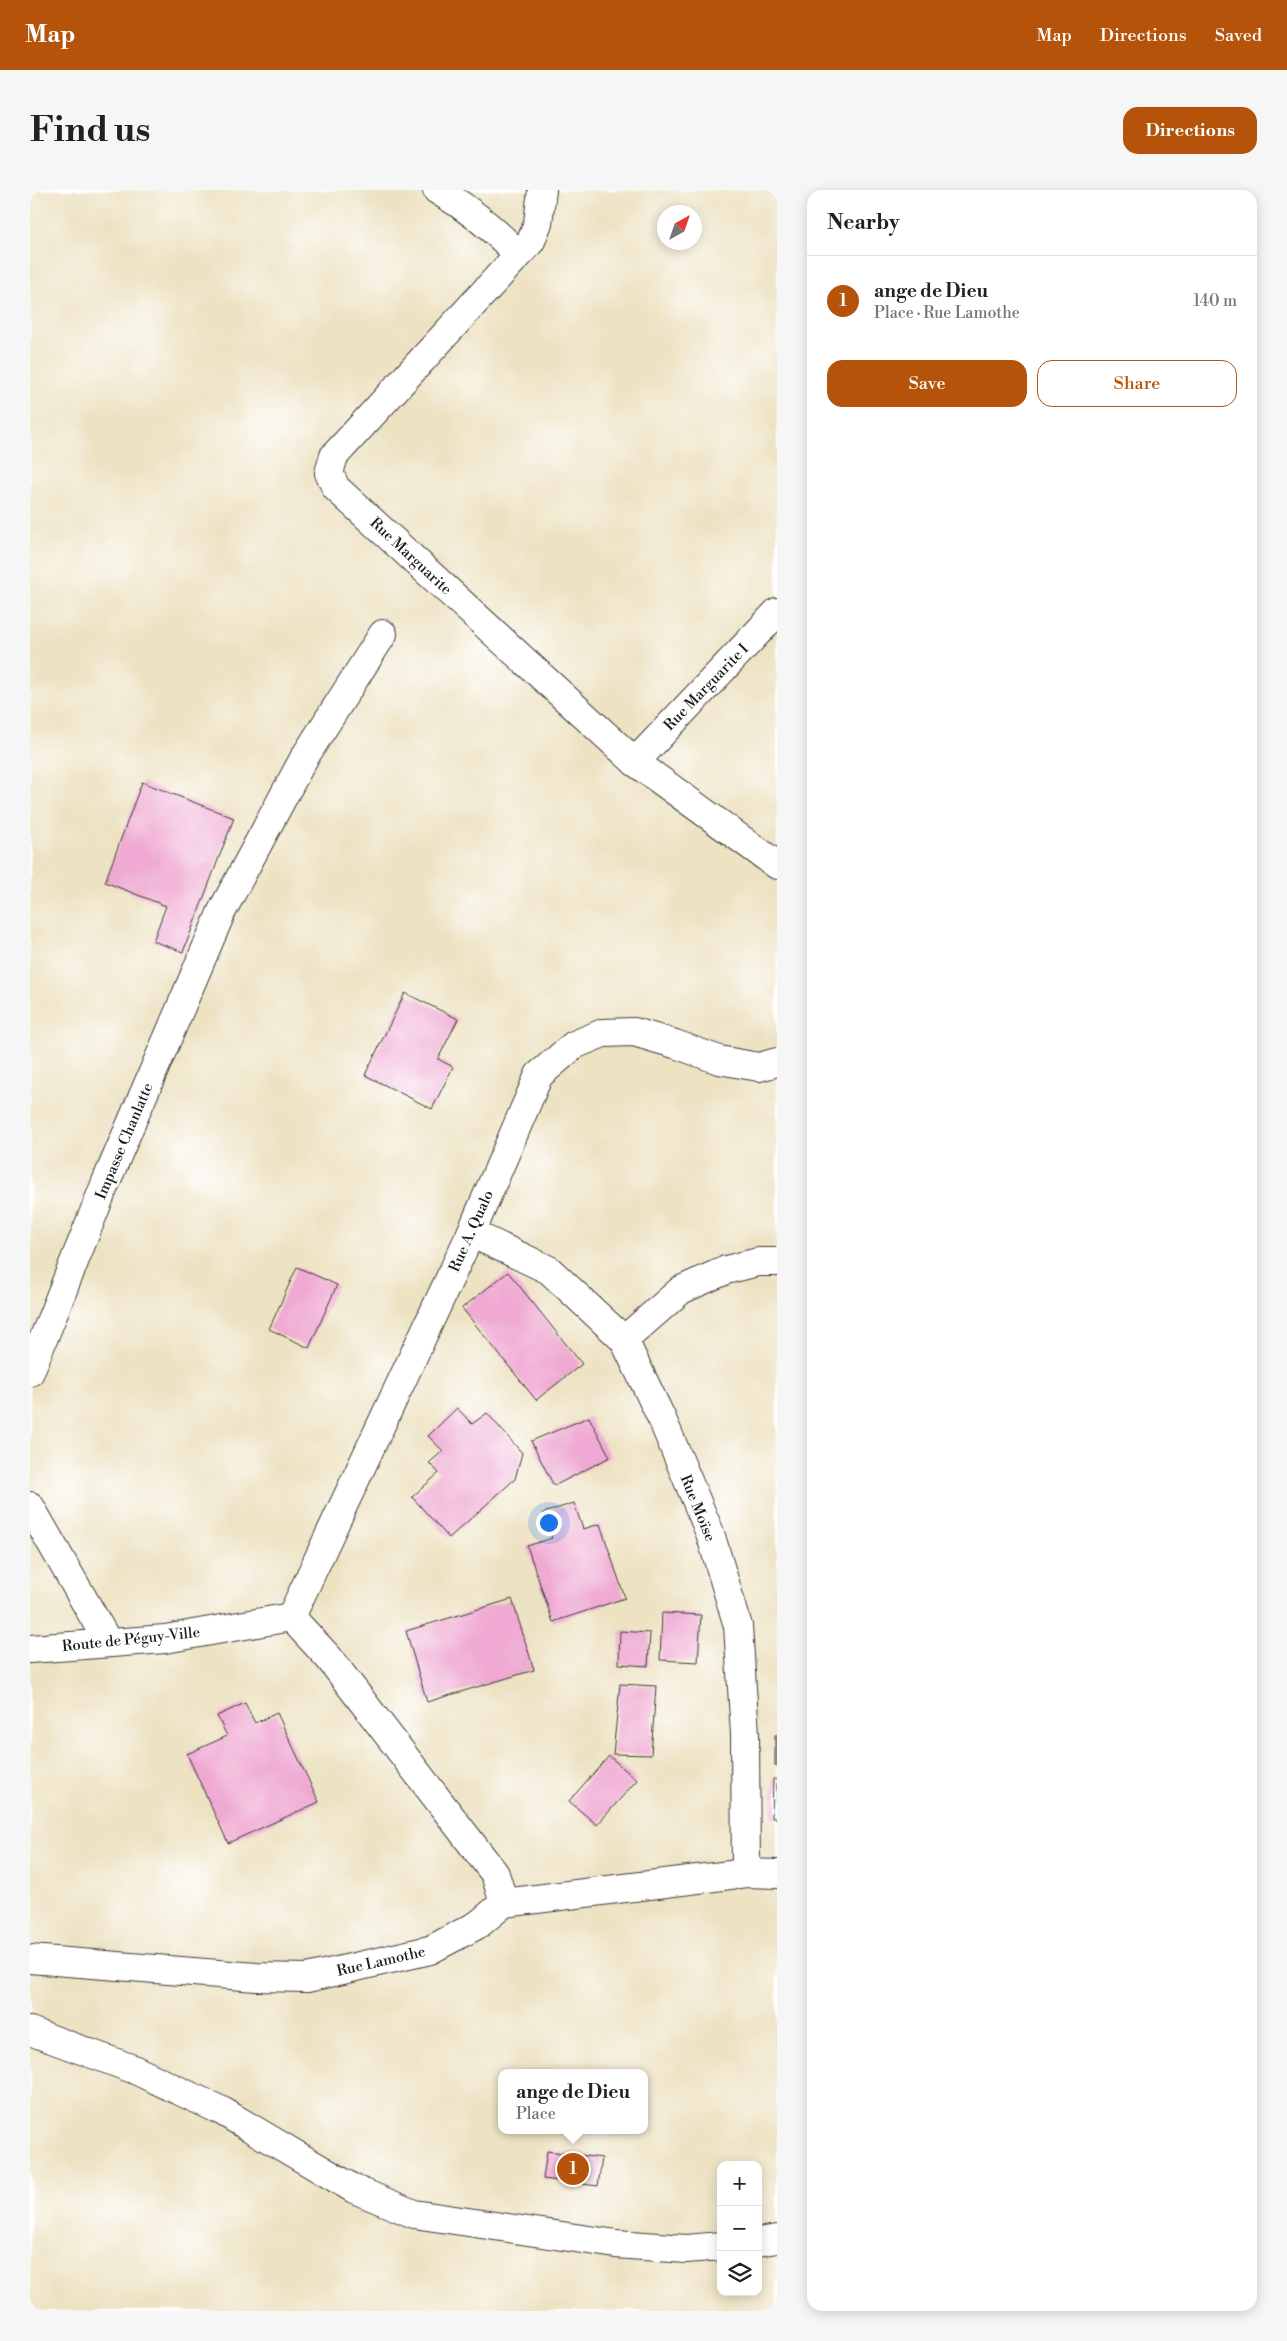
<!DOCTYPE html>
<html lang="en">
<head>
<meta charset="utf-8">
<style>
	:root { --surface:#fff; --page:#f6f6f6; --text:#202124; --muted:#757577; --line:#e0e0e0; --accent:#b45309 }
	body { margin:0; font-family:"Libre Bodoni",serif; background:var(--page); color:var(--text) }
	.controls { position:absolute; right:15px; bottom:15px; display:grid; overflow:hidden; border-radius:10px; box-shadow:0 2px 12px #0003 }
	.controls button { width:45px; height:45px; display:grid; place-items:center; padding:0; border:0; border-bottom:1px solid var(--line); background:var(--surface); color:var(--text); font:25px sans-serif }
	.compass { position:absolute; left:627px; top:15px; width:45px; height:45px; border-radius:50%; background:var(--surface); box-shadow:0 2px 12px #0003; rotate:40deg }
	.you { position:absolute; left:518px; top:1332px; width:18px; height:18px; margin:-12px; border:4px solid #fff; border-radius:50%; background:#1a73e8; box-shadow:0 0 0 8px #1a73e833 }
	.badge { display:grid; place-items:center; width:32px; height:32px; border-radius:50%; background:var(--accent); color:#fff; font-size:16px; font-weight:700 }
	.pin { position:absolute; translate:-50% -50%; border:2px solid #fff; box-shadow:0 1px 5px #0006 }
	.popup { position:absolute; left:468px; top:1879px; width:150px; height:65px; box-sizing:border-box; display:grid; place-content:center; border-radius:10px; background:var(--surface); filter:drop-shadow(0 1px 4px #0005); font-size:16px; white-space:nowrap; color:var(--muted) }
	.popup b { font-size:19px; color:var(--text) }
	.popup::after { content:''; position:absolute; left:50%; top:100%; margin-left:-10px; border:10px solid transparent; border-top-color:var(--surface) }
	.list { margin:0; padding:0; list-style:none }
	h2 { display:flex; justify-content:space-between; align-items:center; height:65px; margin:0; padding:0 20px; font-size:21px }
	h2 small { font-size:16px; font-weight:400; color:var(--muted) }
	.list li { display:grid; grid-template-columns:32px 1fr auto; gap:15px; align-items:center; box-sizing:border-box; height:90px; padding:0 20px; border-top:1px solid var(--line) }
	.list b { display:block; font-size:19px; white-space:nowrap }
	.list p { margin:0; font-size:16px; white-space:nowrap; color:var(--muted) }
	.list em { font-size:16px; font-style:normal; color:var(--muted) }
	.actions { display:flex; gap:10px; padding:15px 20px }
	.actions a { flex:1; padding:11px 0; border:1px solid var(--accent); border-radius:15px; text-align:center; font-size:18px; color:var(--accent) }
	.actions .main { background:var(--accent); color:#fff }
	.icon { flex:none; width:28px; height:28px; fill:none; stroke:currentColor; stroke-width:2; stroke-linecap:round; stroke-linejoin:round }
	.map { position:relative; flex:none; width:747px; height:2121px; overflow:hidden; border-radius:15px }
	header { display:flex; align-items:center; gap:30px; box-sizing:border-box; height:70px; padding:0 25px; background:var(--accent); color:#fff }
	header strong { font-size:24px }
	nav { display:flex; gap:28px; margin-inline-start:auto; font-size:18px }
	.intro { display:flex; align-items:center; justify-content:space-between; box-sizing:border-box; height:120px; padding:0 30px }
	h1 { margin:0; font-size:35px }
	.button { padding:12px 22px; border-radius:15px; background:var(--accent); color:#fff; font-size:18px; font-weight:700 }
	main { display:flex; gap:30px; padding:0 30px }
	aside { flex:1; background:var(--surface); border-radius:15px; box-shadow:0 2px 12px #0003 }
	.map>svg:first-child { display:block }
	.building { fill:#efa9d2 }
	.lines { fill:none; stroke-linecap:round; stroke-linejoin:round }
	.minor-casing { stroke:#3b3a35; stroke-width:30 }
	.minor { stroke:#fff; stroke-width:28 }
	.labels { text-anchor:middle; stroke-width:5; stroke-linejoin:round; paint-order:stroke }
	.street-label { font-size:15px; fill:#1c1c1c; stroke:#fff }
</style>
</head>
<body>
<header>
<strong>Map</strong>
<nav><a>Map</a><a>Directions</a><a>Saved</a></nav>
</header>
<div class="intro"><h1>Find us</h1><a class="button">Directions</a></div>
<main>
<div class="map">
<svg width="747" height="2121" viewBox="0 0 747 2121">
	<rect width="100%" height="100%" fill="#fff"/>
	<filter id="ink" filterUnits="userSpaceOnUse"><feTurbulence type="fractalNoise" baseFrequency=".02" numOctaves="2"/><feDisplacementMap in="SourceGraphic" scale="10" xChannelSelector="R" yChannelSelector="G"/><feConvolveMatrix kernelMatrix="1 2 1 2 8 2 1 2 1" color-interpolation-filters="sRGB"/></filter>
	<filter id="wash" filterUnits="userSpaceOnUse"><feTurbulence type="fractalNoise" baseFrequency=".0096" numOctaves="4" result="noise"/><feDisplacementMap in="SourceGraphic" scale="20" xChannelSelector="R" yChannelSelector="G"/><feGaussianBlur stdDeviation="1.12" result="paint"/><feColorMatrix in="noise" values="0 0 0 0 0 0 0 0 0 0 0 0 0 0 0 0 0 1.4 0 .05"/><feComposite in="paint" operator="in"/></filter>
	<g filter="url(#wash)">
		<rect width="100%" height="100%" fill="#ede2c2"/>
		<g id="blocks">
			<!-- building -->
			<g class="building">
				<path d="M112,592L204,628L153,762L123,751L136,716L75,692Z"/>
				<path d="M375,803L428,829L408,869L423,877L402,919L335,885Z"/>
				<path d="M267,1077L307,1095L279,1158L239,1139Z"/>
				<path d="M478,1082L552,1174L506,1210L432,1118Z"/>
				<path d="M427,1218L442,1234L457,1223L492,1263L485,1289L419,1348L382,1307L409,1283L399,1273L413,1261L398,1246Z"/>
				<path d="M559,1227L580,1267L524,1296L501,1251Z"/>
				<path d="M544,1313L553,1339L570,1334L595,1408L523,1432L497,1356L522,1348L513,1323Z"/>
				<path d="M482,1409L504,1480L397,1512L376,1441Z"/>
				<path d="M632,1423L671,1425L668,1472L630,1470Z"/>
				<path d="M590,1441L620,1443L618,1476L589,1474Z"/>
				<path d="M590,1494L626,1496L621,1565L583,1564Z"/>
				<path d="M215,1513L225,1533L247,1523L289,1612L198,1653L157,1564L197,1546L187,1526Z"/>
				<rect x="745" y="1545" width="2" height="30"/>
				<path d="M579,1566L607,1590L567,1635L539,1611Z"/>
				<path d="M743,1589H747V1628H742Z"/>
				<path d="M517,1961L572,1968L568,1996L513,1989Z"/>
			</g>
		</g>
	</g>
	<g filter="url(#ink)">
		<use href="#blocks" fill-opacity="0" stroke="#3b3a35" stroke-width="1"/>
		<g class="lines">
			<!-- minor casing -->
			<g class="minor-casing">
				<g id="minor">
					<path d="M407,0C438,18 464,39 489,65"/>
					<path d="M512,0L508,33L501,51L304,266L299,283L306,298L605,572L747,675"/>
					<path d="M605,572L747,422"/>
					<path d="M441,1043L519,1080L594,1150L632,1229L680,1343L708,1436L715,1544L716,1683"/>
					<path d="M594,1150L651,1100L696,1080L728,1072H747"/>
					<path d="M0,1182L76,992L192,721L274,568L353,444"/>
					<path d="M0,1316L78,1452"/>
					<path d="M261,1427L441,1043L509,885L544,855L573,843L604,842L645,854L689,870L729,877L747,872"/>
					<path d="M261,1427L299,1468L465,1684L474,1713"/>
					<path d="M0,1459L135,1449L261,1427"/>
					<path d="M0,1769L226,1787L277,1788L400,1760L449,1734L474,1713L716,1683L747,1684"/>
					<path d="M0,1841L103,1879L192,1921L324,1999L384,2024L586,2054L656,2059L691,2056"/>
					<path d="M728,2052L747,2049"/>
				</g>
			</g>
			<!-- minor -->
			<use href="#minor" class="minor"/>
		</g>
	</g>
	<g class="labels">
		<!-- street labels -->
		<g class="street-label">
			<text transform="translate(381 366) rotate(43)" y="5">Rue Marguarite</text>
			<text transform="translate(676 497) rotate(-46)" y="5">Rue Marguarite I</text>
			<text transform="translate(94 951) rotate(-67)" y="5">Impasse Chanlatte</text>
			<text transform="translate(441 1041) rotate(-66)" y="5">Rue A. Qualo</text>
			<text transform="translate(668 1318) rotate(68)" y="5">Rue Moïse</text>
			<text transform="translate(101 1449) rotate(-6)" y="5">Route de Péguy-Ville</text>
			<text transform="translate(351 1771) rotate(-13)" y="5">Rue Lamothe</text>
		</g>
	</g>
</svg>
<div class="controls">
<button>+</button>
<button>−</button>
<button><svg class="icon" aria-label="layers" viewBox="0 0 24 24"><path d="M12 4l9 5-9 5-9-5zM3 14l9 5 9-5"/></svg></button>
</div>
<svg class="compass" viewBox="-18 -18 36 36"><path d="M0-13l5 13h-10z" fill="#e53935"/><path d="M0 13l5-13h-10z" fill="#757577"/></svg>
<div class="you"></div>
<div class="pin badge" style="left:543px;top:1979px">1</div>
<div class="popup"><b>ange de Dieu</b>Place</div>
</div>
<aside>
<h2>Nearby<small></small></h2>
<ul class="list">
<li><span class="badge">1</span><div><b>ange de Dieu</b><p>Place · Rue Lamothe</p></div><em>140 m</em></li>
</ul>
<div class="actions"><a class="main">Save</a><a>Share</a></div>
</aside>
</main>
</body>
</html>
